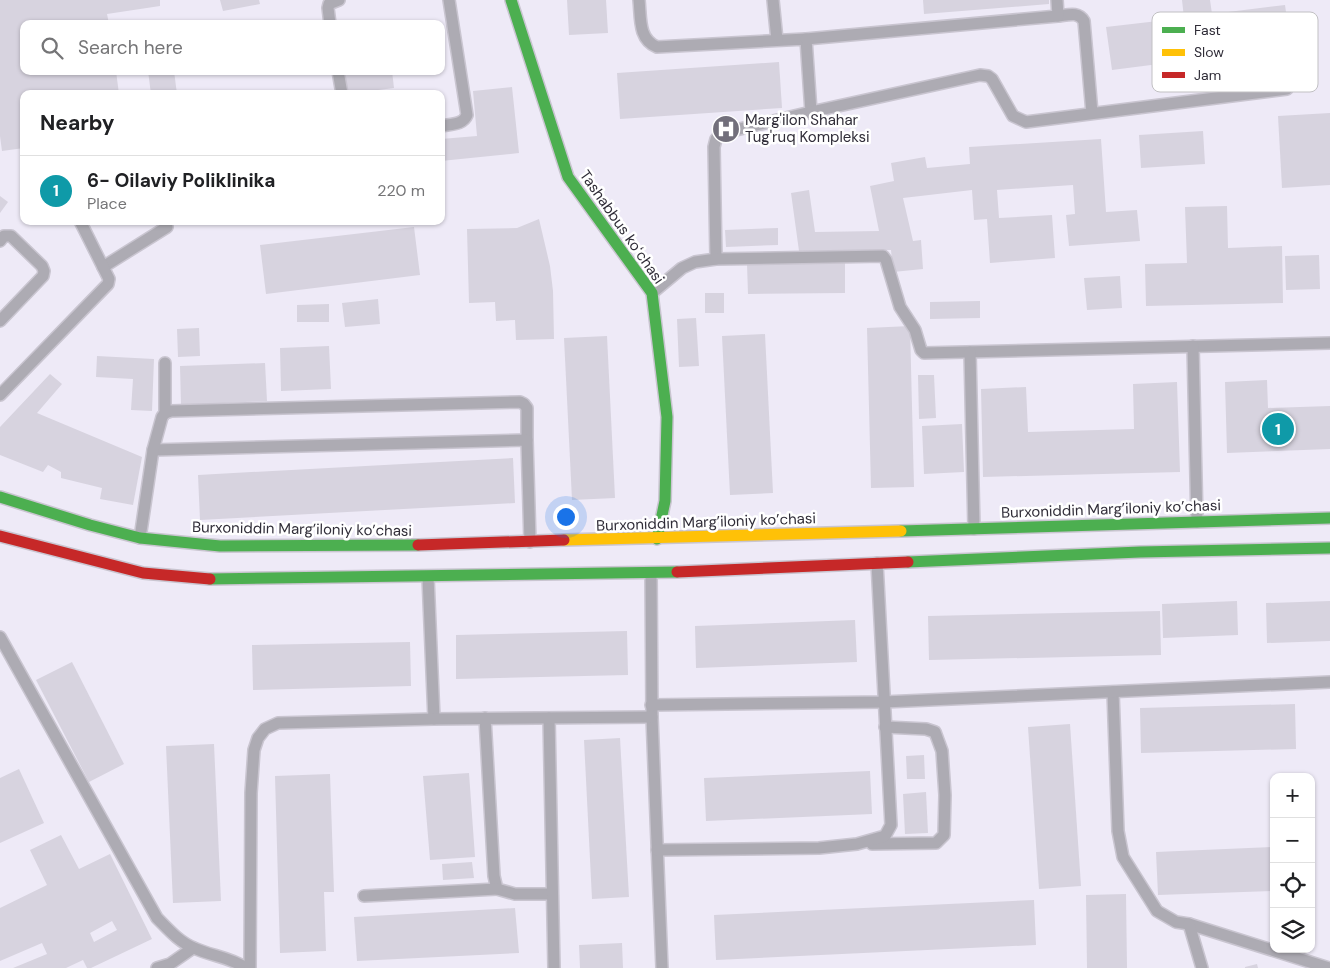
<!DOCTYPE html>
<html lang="en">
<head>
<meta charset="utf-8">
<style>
	:root { --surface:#fff; --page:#f6f6f6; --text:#202124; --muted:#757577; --line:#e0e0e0; --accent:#d93025 }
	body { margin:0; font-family:"DM Sans",sans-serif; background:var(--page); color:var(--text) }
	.controls { position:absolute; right:15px; bottom:15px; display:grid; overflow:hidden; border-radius:10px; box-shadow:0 1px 4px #0004 }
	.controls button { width:45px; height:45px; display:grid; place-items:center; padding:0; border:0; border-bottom:1px solid var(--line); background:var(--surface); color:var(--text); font:25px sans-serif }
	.you { position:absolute; left:565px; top:516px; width:18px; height:18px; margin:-12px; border:4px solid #fff; border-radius:50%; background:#1a73e8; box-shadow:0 0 0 8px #1a73e833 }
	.badge { display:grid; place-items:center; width:32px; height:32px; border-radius:50%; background:var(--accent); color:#fff; font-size:16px; font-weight:700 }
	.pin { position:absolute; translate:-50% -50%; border:2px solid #fff; box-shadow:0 1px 5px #0006 }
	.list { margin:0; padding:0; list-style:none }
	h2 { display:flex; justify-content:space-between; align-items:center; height:65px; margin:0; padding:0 20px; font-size:21px }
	h2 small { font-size:16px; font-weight:400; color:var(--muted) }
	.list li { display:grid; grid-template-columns:32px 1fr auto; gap:15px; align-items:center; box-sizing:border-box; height:70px; padding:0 20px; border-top:1px solid var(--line) }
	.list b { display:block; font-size:19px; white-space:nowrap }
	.list p { margin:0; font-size:16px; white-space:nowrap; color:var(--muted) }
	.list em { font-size:16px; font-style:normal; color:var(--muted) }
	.icon { flex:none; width:28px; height:28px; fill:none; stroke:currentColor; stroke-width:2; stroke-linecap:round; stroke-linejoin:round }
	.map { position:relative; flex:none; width:1330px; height:968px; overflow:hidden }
	.search { position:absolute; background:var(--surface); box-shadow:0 1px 4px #0004; left:20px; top:20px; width:425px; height:55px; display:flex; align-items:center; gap:12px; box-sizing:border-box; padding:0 18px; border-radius:10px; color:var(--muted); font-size:19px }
	.panel { position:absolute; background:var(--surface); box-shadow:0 1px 4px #0004; left:20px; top:90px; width:425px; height:135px; border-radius:10px }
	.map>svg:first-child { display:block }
	.building { fill:#d7d3df; fill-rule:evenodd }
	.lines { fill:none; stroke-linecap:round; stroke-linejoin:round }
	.lane-casing { stroke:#c9c5d0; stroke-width:14 }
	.fast-casing { stroke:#c9c5d0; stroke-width:14 }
	.slow-casing { stroke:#c9c5d0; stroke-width:14 }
	.jam-casing { stroke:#c9c5d0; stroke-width:14 }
	.lane { stroke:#adabb3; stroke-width:11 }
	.fast { stroke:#4caf50; stroke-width:11 }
	.slow { stroke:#ffc107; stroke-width:11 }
	.jam { stroke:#c62828; stroke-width:11 }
	.labels { text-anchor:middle; stroke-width:5; stroke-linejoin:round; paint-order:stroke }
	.poi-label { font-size:15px; fill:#302d38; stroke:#fff; text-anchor:start }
	.street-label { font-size:15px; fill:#302d38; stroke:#fff }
	.key { fill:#fff; stroke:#c1c0c3; stroke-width:1 }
	.key-label { font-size:14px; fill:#302d38 }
</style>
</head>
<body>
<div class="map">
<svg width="1330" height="968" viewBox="0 0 1330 968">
	<rect width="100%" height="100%" fill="#eeeaf7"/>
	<!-- building -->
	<g class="building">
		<path d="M0,0H160V6L107,14L109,24H24V71H116L119,94H24V148L2,151L0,136Z"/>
		<path d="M220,0H259L260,4L223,11Z"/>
		<path d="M567,0H606L608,33L569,35Z"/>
		<path d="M923,0H1049V4L924,14Z"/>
		<path d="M1182,0H1210L1212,14L1285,5L1291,47L1112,70L1106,27L1184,18Z"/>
		<path d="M779,62L782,108L620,119L617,73Z"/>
		<path d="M148,71H174L177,94H151Z"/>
		<path d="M345,71H392L394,88L347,94Z"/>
		<path d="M512,87L519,153L441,161V139L477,136L473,91Z"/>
		<path d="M1330,113V185L1282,188L1278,116Z"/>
		<path d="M1203,131L1205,164L1141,168L1139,135Z"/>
		<path d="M1101,139L1106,212L1137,210L1140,241L1069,246L1066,215L1075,214L1073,185L997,190L999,218L1052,215L1055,258L990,263L987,219L974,220L972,190L903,198L913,241L921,240L923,269L893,272L891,250L799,251L791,193L809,190L815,232L879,231L870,186L894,181L891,163L925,157L927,168L970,164L969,147Z"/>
		<path d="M0,196L8,202L0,213Z"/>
		<path d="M1227,206L1228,248L1282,246L1283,303L1146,306L1145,264L1187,263L1185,207Z"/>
		<path d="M539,219L550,266L553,291L554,339L516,340L515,320L496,321L495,302L469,303L467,229L517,228Z"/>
		<path d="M414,227L420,275L266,294L260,245Z"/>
		<path d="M778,228V245L726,247L725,230Z"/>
		<path d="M1319,255L1320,289L1286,290L1285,256Z"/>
		<path d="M845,263V293L748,294L747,264Z"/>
		<path d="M1120,276L1122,308L1087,310L1084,278Z"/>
		<rect x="705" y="293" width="19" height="20"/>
		<path d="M378,299L380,324L345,327L342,303Z"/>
		<path d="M980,301V318L930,319V302Z"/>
		<path d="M329,304V322H297V305Z"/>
		<path d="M696,318L699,366L679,367L677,319Z"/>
		<path d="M910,326L914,487L871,488L867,328Z"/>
		<path d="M199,328L200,356L178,357L177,329Z"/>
		<path d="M765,334L773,493L730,495L722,336Z"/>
		<path d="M607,336L615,498L572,500L564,338Z"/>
		<path d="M329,346L331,389L281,391L280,348Z"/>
		<path d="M97,356L154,359L152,411L131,410L133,379L96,377Z"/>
		<path d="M265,363L267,401L181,405L180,366Z"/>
		<path d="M50,374L62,384L37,413L142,457L133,505L100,499L102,488L61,478V472L48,465L43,472L0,455V427Z"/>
		<path d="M918,375H934L936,418L919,419Z"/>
		<path d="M1267,380L1268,408L1330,406V449L1227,453L1225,382Z"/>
		<path d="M1177,382L1180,472L983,477L981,389L1026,387L1028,432L1134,429L1133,384Z"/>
		<path d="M962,424L964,472L924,474L922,426Z"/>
		<path d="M513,458L515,503L200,520L198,475Z"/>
		<path d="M1237,601L1238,635L1163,638L1162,604Z"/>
		<path d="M1330,601V641L1267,643L1266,603Z"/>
		<path d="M1160,611L1161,655L929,660L928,616Z"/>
		<path d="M855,620L857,662L696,668L695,626Z"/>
		<path d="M627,631L628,675L456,679V635Z"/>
		<path d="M410,642L411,686L253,690L252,645Z"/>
		<path d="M72,662L124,764L89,782L36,680Z"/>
		<path d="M1295,704L1296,749L1141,753L1140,708Z"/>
		<path d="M1070,724L1081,886L1039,889L1028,727Z"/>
		<path d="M620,738L629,897L592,899L584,740Z"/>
		<path d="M214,744L221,901L173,903L166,746Z"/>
		<path d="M924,755L925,779H907L906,756Z"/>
		<path d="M19,769L44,823L0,843V778Z"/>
		<path d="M870,771L872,814L706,821L704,778Z"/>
		<path d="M469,773L475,857L430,860L423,776Z"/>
		<path d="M330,774L334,892H324L326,951L280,953L275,776Z"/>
		<path d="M926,792L928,833L905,834L903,794Z"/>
		<path d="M61,835L79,869L110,854L152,939L91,968H87L83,960L66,968H13L47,954L42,943L0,961V908L47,885L30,850ZM112,921L117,930L94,942L90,933Z"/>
		<path d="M1274,847V891L1158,895L1156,852Z"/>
		<path d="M472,862L474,878L443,880L442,864Z"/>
		<path d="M1126,894L1127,968H1087L1086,895Z"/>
		<path d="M1034,900L1036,945L716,960L714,915Z"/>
		<path d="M515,908L519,953L357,961L354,917Z"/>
		<path d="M622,943L623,968H580L579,945Z"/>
		<path d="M1257,964L1258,968H1245V967Z"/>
	</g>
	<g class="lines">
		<!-- lane casing -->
		<g class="lane-casing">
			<g id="lane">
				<path d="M639,0C641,18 638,39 657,47L806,39L811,112L723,133L716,139L714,147L716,259L695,262L682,268L652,293"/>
				<path d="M773,0L777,40"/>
				<path d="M1058,16C1068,15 1078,11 1084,21L1092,113"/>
				<path d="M330,24L328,8L329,4L339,0"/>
				<path d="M806,39L1058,16L1057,0"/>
				<path d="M338,71L342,94"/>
				<path d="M811,112L980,75L988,76L992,79L1013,116L1026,122L1287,89"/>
				<path d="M441,126C451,124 463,125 467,115L449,0"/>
				<path d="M0,241L4,236H11L42,266L44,271L43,276L0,321"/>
				<path d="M716,259L883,256L886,260L900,307L915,330L921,350L924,353L1330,343"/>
				<path d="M103,267L167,227"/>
				<path d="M1193,346L1197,522"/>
				<path d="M970,352L974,529"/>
				<path d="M0,395L108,284L109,279L80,221"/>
				<path d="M165,413L171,411L520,402L524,404L527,408V440"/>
				<path d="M153,450L527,440L530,542"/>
				<path d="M140,538L153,450L162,417L165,413V363"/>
				<path d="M651,573L652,717L662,968"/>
				<path d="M428,577L434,719"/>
				<path d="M0,637L157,918C168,929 179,942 194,948C211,956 230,957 246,968"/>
				<path d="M1113,692L1118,831L1123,857L1157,911L1176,922L1189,924L1329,968"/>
				<path d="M651,705L884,702L1330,682"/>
				<path d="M485,718L494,876L497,889L515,894H552"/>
				<path d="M549,718L554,968"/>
				<path d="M872,844L936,843L944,835L945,795L942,751L935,732L926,729L885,727"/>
				<path d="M657,850L819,848L857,844L885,836L891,825L877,563"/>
				<path d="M364,896L497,889"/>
				<path d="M1189,924L1202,968"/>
				<path d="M157,968L170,964L193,948"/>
				<path d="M250,968L251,793L254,750L258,738L265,729L278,723L434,719L652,717"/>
			</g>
		</g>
		<!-- fast casing -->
		<g class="fast-casing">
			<g id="fast">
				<path d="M511,0L568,177L652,293L667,417L665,501L657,539"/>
				<path d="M0,497L90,525L140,538L220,546L418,545"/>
				<path d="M901,531L1330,518"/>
				<path d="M908,562L1140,552L1330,548"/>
				<path d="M210,579L677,572"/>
			</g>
		</g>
		<!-- slow casing -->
		<g class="slow-casing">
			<path id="slow" d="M564,540L901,531"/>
		</g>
		<!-- jam casing -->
		<g class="jam-casing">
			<g id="jam">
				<path d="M0,536L143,573L210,579"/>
				<path d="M418,545L564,540"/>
				<path d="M677,572L908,562"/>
			</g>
		</g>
		<!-- lane -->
		<use href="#lane" class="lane"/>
		<!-- fast -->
		<use href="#fast" class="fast"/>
		<!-- slow -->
		<use href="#slow" class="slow"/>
		<!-- jam -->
		<use href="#jam" class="jam"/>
	</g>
	<!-- icons -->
	<defs>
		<g id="hospital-disc" transform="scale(1.4375)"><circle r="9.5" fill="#726f7b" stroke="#fff"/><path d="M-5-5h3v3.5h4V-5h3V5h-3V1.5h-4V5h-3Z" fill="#fff"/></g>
	</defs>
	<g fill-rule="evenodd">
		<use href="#hospital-disc" x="726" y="129"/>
	</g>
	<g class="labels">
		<!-- poi labels -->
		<g class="poi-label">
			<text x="745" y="125">Marg'ilon Shahar<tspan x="745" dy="17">Tug'ruq Kompleksi</tspan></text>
		</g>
		<!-- street labels -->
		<g class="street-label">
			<text transform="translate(622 227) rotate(55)" y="5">Tashabbus koʻchasi</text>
			<text transform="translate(1111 509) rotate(-2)" y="5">Burxoniddin Marg’iloniy ko’chasi</text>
			<text transform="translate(706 522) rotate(-2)" y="5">Burxoniddin Marg’iloniy ko’chasi</text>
			<text transform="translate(302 529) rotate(1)" y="5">Burxoniddin Marg’iloniy ko’chasi</text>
		</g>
	</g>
	<!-- legend -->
	<rect x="1152" y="12" width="166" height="80" rx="8" class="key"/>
	<rect x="1162" y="27" width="23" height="6" fill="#4caf50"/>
	<rect x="1162" y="49" width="23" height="7" fill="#ffc107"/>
	<rect x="1162" y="72" width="23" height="6" fill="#c62828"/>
	<g class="key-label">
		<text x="1194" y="35">Fast</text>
		<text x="1194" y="57">Slow</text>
		<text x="1194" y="80">Jam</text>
	</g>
</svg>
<div class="controls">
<button>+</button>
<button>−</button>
<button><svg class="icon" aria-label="locate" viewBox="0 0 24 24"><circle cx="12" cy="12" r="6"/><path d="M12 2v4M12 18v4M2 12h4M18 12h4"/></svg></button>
<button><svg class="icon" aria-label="layers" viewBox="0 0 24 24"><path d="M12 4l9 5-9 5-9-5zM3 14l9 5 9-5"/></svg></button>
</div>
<div class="you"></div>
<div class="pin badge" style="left:1278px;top:429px;background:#0f9aa8">1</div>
<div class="search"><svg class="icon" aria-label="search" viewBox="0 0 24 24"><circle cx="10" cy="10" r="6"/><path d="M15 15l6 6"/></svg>Search here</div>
<section class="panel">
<h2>Nearby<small></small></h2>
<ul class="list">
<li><span class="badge" style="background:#0f9aa8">1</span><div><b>6- Oilaviy Poliklinika</b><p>Place</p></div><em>220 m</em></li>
</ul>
</section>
</div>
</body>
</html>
